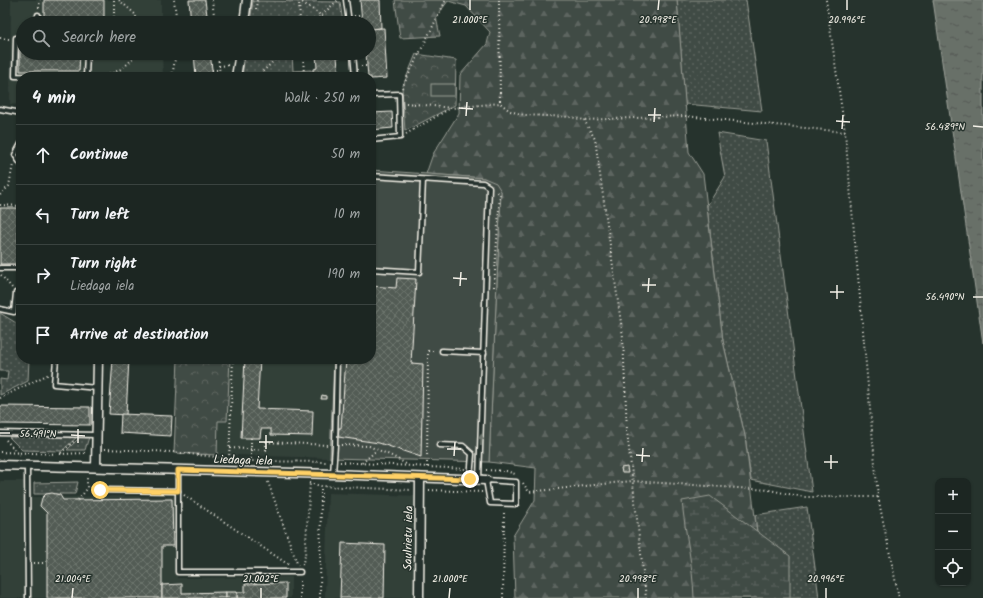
<!DOCTYPE html>
<html lang="en">
<head>
<meta charset="utf-8">
<style>
	:root { --surface:#1c2622; --page:#252e2a; --text:#f1f3f6; --muted:#a0a5a5; --line:#3a4340 }
	body { margin:0; font-family:Kalam,sans-serif; background:var(--page); color:var(--text) }
	.controls { position:absolute; right:12px; bottom:12px; display:grid; overflow:hidden; border-radius:8px; box-shadow:0 1px 3px #0004 }
	.controls button { width:36px; height:36px; display:grid; place-items:center; padding:0; border:0; border-bottom:1px solid var(--line); background:var(--surface); color:var(--text); font:20px sans-serif }
	.stop { position:absolute; width:12px; height:12px; margin:-9px; border:3px solid #ffd166; border-radius:50%; background:#fff }
	.stop.end { background:#ffd166; border-color:#fff; box-shadow:0 1px 4px #0008 }
	.list { margin:0; padding:0; list-style:none }
	h2 { display:flex; justify-content:space-between; align-items:center; height:52px; margin:0; padding:0 16px; font-size:17px }
	h2 small { font-size:13px; font-weight:400; color:var(--muted) }
	.list li { display:grid; grid-template-columns:26px 1fr auto; gap:12px; align-items:center; box-sizing:border-box; height:60px; padding:0 16px; border-top:1px solid var(--line) }
	.list b { display:block; font-size:15px; white-space:nowrap }
	.list p { margin:0; font-size:13px; white-space:nowrap; color:var(--muted) }
	.list em { font-size:13px; font-style:normal; color:var(--muted) }
	.icon { flex:none; width:22px; height:22px; fill:none; stroke:currentColor; stroke-width:2; stroke-linecap:round; stroke-linejoin:round }
	.map { position:relative; flex:none; width:983px; height:598px; overflow:hidden }
	.search { position:absolute; background:var(--surface); box-shadow:0 1px 3px #0004; left:16px; top:16px; width:360px; height:44px; display:flex; align-items:center; gap:10px; box-sizing:border-box; padding:0 14px; border-radius:22px; color:var(--muted); font-size:15px }
	.panel { position:absolute; background:var(--surface); box-shadow:0 1px 3px #0004; left:16px; top:72px; width:360px; height:292px; border-radius:16px }
	.map>svg:first-child { display:block }
	.built { fill:#333f39 }
	.grass { fill:url(#grass-dots); stroke:#9a9e96 }
	.forest { fill:url(#forest-firs); stroke:#9a9e96 }
	.wetland { fill:url(#wetland-marsh); stroke:#9a9e96 }
	.park { fill:url(#park-crowns); stroke:#9a9e96 }
	.pitch { fill:#414b45; stroke:#9a9e96 }
	.water { fill:url(#water-ripples); stroke:#9fa39b }
	.building { fill:url(#building-cross-hatch); stroke:#f4f1e8 }
	.lines { fill:none; stroke-linecap:round; stroke-linejoin:round }
	.service-casing { stroke:#f4f1e8; stroke-width:7 }
	.minor-casing { stroke:#f4f1e8; stroke-width:11 }
	.path { stroke:#f4f1e8; stroke-width:2; stroke-dasharray:1 3; stroke-linecap:butt }
	.service { stroke:#26332d; stroke-width:4 }
	.minor { stroke:#26332d; stroke-width:8 }
	.oneway { fill:#6e766e }
	.route { stroke:#ffd166; stroke-width:5 }
	.ticks { fill:none; stroke:#f4f1e8; stroke-width:1.5 }
	.labels { text-anchor:middle; stroke-width:3; stroke-linejoin:round; paint-order:stroke }
	.street-label { font-size:12px; fill:#f4f1e8; stroke:#26332d }
	.ticks-label { font-size:10px; text-anchor:middle; fill:#f4f1e8; stroke:#26332d; stroke-width:3; stroke-linejoin:round; paint-order:stroke }
</style>
</head>
<body>
<div class="map">
<svg width="983" height="598" viewBox="0 0 983 598">
	<defs>
		<pattern id="grass-dots" width="8" height="8" patternUnits="userSpaceOnUse"><rect width="8" height="8" fill="#414b45"/><path d="M2 2h.1M6 6h.1" fill="none" stroke="#5d6560" stroke-width="1.8" stroke-linecap="round"/></pattern>
		<pattern id="forest-firs" width="22" height="20" patternUnits="userSpaceOnUse"><rect width="22" height="20" fill="#414b45"/><path d="M5 1l3.5 6h-7zM16 11l3.5 6h-7z" fill="#5d6560"/></pattern>
		<pattern id="wetland-marsh" width="20" height="14" patternUnits="userSpaceOnUse"><rect width="20" height="14" fill="#414b45"/><path d="M1 5h8M5 5V1M11 12h8M15 12V8" fill="none" stroke="#5d6560"/></pattern>
		<pattern id="park-crowns" width="20" height="18" patternUnits="userSpaceOnUse"><rect width="20" height="18" fill="#414b45"/><path d="M2 6a3 3 0 1 1 6 0M12 15a3 3 0 1 1 6 0" fill="none" stroke="#5d6560"/></pattern>
		<pattern id="water-ripples" width="26" height="14" patternUnits="userSpaceOnUse"><rect width="26" height="14" fill="#676f68"/><path d="M2 4q2-2 4 0t4 0M15 11q2-2 4 0t4 0" fill="none" stroke="#565a55"/></pattern>
		<pattern id="building-cross-hatch" width="8" height="8" patternUnits="userSpaceOnUse"><rect width="8" height="8" fill="#525c55"/><path d="M0 0l8 8M0 8l8-8" fill="none" stroke="#6c746d"/></pattern>
	</defs>
	<rect width="100%" height="100%" fill="#26332d"/>
	<filter id="ink" filterUnits="userSpaceOnUse"><feTurbulence type="fractalNoise" baseFrequency=".025" numOctaves="2"/><feDisplacementMap in="SourceGraphic" scale="8" xChannelSelector="R" yChannelSelector="G"/><feConvolveMatrix kernelMatrix="1 2 1 2 8 2 1 2 1" color-interpolation-filters="sRGB"/></filter>
	<g filter="url(#ink)">
		<!-- built -->
		<g class="built">
			<path d="M11,0H161V23H23V53H162L163,77H21V105L10,104Z"/>
			<path d="M178,359H334L330,458L174,453Z"/>
			<path d="M0,481H31L32,497L177,496V578L291,577V598H0Z"/>
			<path d="M328,493L420,496L419,598H325Z"/>
		</g>
		<!-- grass -->
		<g class="grass">
			<path d="M677,0H746L762,111L685,104Z"/>
			<path d="M253,1L340,2L343,23H250Z"/>
			<path d="M245,53H292L293,71L311,70L312,77H242Z"/>
			<path d="M717,133L766,141L812,492L751,480L745,436L723,341L707,206L725,177Z"/>
			<path d="M0,313L21,326V359H29L28,381L0,395V379L7,380L8,371H0Z"/>
			<path d="M78,436L62,451L22,450L9,437Z"/>
			<path d="M81,436L89,437L85,450H67Z"/>
			<path d="M78,482L75,494H34V483Z"/>
			<path d="M807,507L819,598H765L755,515Z"/>
		</g>
		<!-- forest -->
		<path class="forest" d="M395,0H677L689,152L703,174L723,341L745,436L765,598H515L513,536L535,500L536,468L489,462L501,191L484,178L426,174L433,154L459,113L460,75L487,44L490,32L466,6L448,1L436,17L440,36L400,38Z"/>
		<!-- wetland -->
		<path class="wetland" d="M710,496L790,556V598H694C693,565 685,533 682,501Z"/>
		<!-- park -->
		<g class="park">
			<path d="M416,54L456,60L455,105L405,131L402,88Z"/>
			<path d="M178,359H230L227,421H218L217,455L174,453Z"/>
		</g>
		<!-- pitch -->
		<g class="pitch">
			<rect x="431" y="84" width="24" height="12"/>
			<path d="M371,170L484,178L496,183L501,191L489,462L330,458L334,359H371Z"/>
		</g>
		<!-- water -->
		<path class="water" d="M933,0H983V343Z"/>
		<!-- building -->
		<g class="building">
			<path d="M44,0H104V20H65V23H62V20H44Z"/>
			<path d="M189,0H205L208,23H191Z"/>
			<path d="M360,0H380L381,28L369,29V23H362Z"/>
			<path d="M384,28L387,78L371,79V77H368L366,53H369V29Z"/>
			<path d="M20,49H23V53H80L79,71H20Z"/>
			<path d="M194,53H210L213,77H196Z"/>
			<path d="M316,53H342V57H337L339,77H313V69L317,68Z"/>
			<path d="M392,112L393,128L371,130V113Z"/>
			<rect x="0" y="208" width="18" height="56"/>
			<path d="M397,278L416,279L411,363L423,364L421,457L379,443L338,437L339,428H341L346,359H371V286L396,288Z"/>
			<path d="M113,359H129L126,415L109,414Z"/>
			<path d="M245,359H260L257,409L313,411L312,436L271,435V429H261L260,438H241Z"/>
			<path d="M322,395L326,396V399H321Z"/>
			<path d="M0,406L90,407V425L0,424Z"/>
			<path d="M121,414L172,416L171,436L120,433Z"/>
			<path d="M627,467L628,473H622L621,468Z"/>
			<path d="M52,493L60,495L63,500L172,499L173,546H162V598H47V513L40,506L42,498L46,494Z"/>
			<path d="M342,543L385,545L384,598H340Z"/>
			<path d="M286,583V598H237V592H245V584Z"/>
			<path d="M182,584V593L226,592V598H162V585Z"/>
			<rect x="226" y="592" width="11" height="6"/>
		</g>
		<g class="lines">
			<!-- service casing -->
			<g class="service-casing">
				<g id="service">
					<path d="M346,0L349,23"/>
					<path d="M37,23L38,15"/>
					<path d="M23,38H16L15,76L70,77"/>
					<path d="M353,53L355,77"/>
					<path d="M72,77H86L87,53"/>
					<path d="M371,95L399,94L400,137L371,140"/>
					<path d="M0,109L21,113"/>
					<path d="M21,144L15,155L21,164"/>
					<path d="M371,176L483,183L489,187L479,479"/>
					<path d="M0,268H21"/>
					<path d="M371,269L419,272L423,180"/>
					<path d="M0,309L14,312L16,293"/>
					<path d="M442,351L484,353"/>
					<path d="M56,359L54,384L97,388"/>
					<path d="M0,433L96,435"/>
					<path d="M439,445L463,446L472,454L470,479"/>
					<path d="M27,466L28,598"/>
					<path d="M178,470V572H300"/>
					<path d="M333,474L335,445L337,359"/>
					<path d="M486,480L516,482V504L490,503Z"/>
					<path d="M100,490L178,491"/>
				</g>
			</g>
			<!-- minor casing -->
			<g class="minor-casing">
				<g id="minor">
					<path d="M244,23L247,0"/>
					<path d="M236,77L240,53"/>
					<path d="M0,465L333,474L486,480"/>
					<path d="M96,467L98,359"/>
					<path d="M419,598L420,478"/>
				</g>
			</g>
			<!-- path -->
			<g class="path">
				<path d="M114,0V23"/>
				<path d="M119,0L136,15V23"/>
				<path d="M174,0L177,23"/>
				<path d="M212,0L215,22"/>
				<path d="M299,0L332,23"/>
				<path d="M299,0L300,23"/>
				<path d="M499,0L500,103L510,111L524,115L571,117L584,120L685,116L845,132"/>
				<path d="M826,0L845,132L878,497L899,598"/>
				<path d="M39,8L40,0"/>
				<path d="M256,9L257,0"/>
				<path d="M354,16H361"/>
				<path d="M208,22L236,20"/>
				<path d="M313,23L338,0"/>
				<path d="M0,38L9,39"/>
				<path d="M218,53L220,77"/>
				<path d="M303,53L304,77"/>
				<path d="M219,66L230,65"/>
				<path d="M361,66H367"/>
				<path d="M212,70H219"/>
				<path d="M93,77C111,76 127,69 136,53"/>
				<path d="M172,77L176,53"/>
				<path d="M257,77L282,53"/>
				<path d="M402,88L446,0"/>
				<path d="M406,103L452,108L500,103"/>
				<path d="M584,120L595,139L623,337L627,431L646,598"/>
				<path d="M406,134L451,108"/>
				<path d="M0,195L9,186L13,164"/>
				<path d="M0,205L21,206"/>
				<path d="M1,275L12,288"/>
				<path d="M494,287L500,193L495,191"/>
				<path d="M0,398L49,374"/>
				<path d="M251,438V461"/>
				<path d="M6,440L20,456"/>
				<path d="M341,445L369,446L392,456L408,465"/>
				<path d="M230,448L266,450V442L329,445"/>
				<path d="M105,449L172,452L251,461L328,462"/>
				<path d="M0,452L60,454L87,453"/>
				<path d="M61,453L74,441"/>
				<path d="M229,459L233,359"/>
				<path d="M340,462L465,469"/>
				<path d="M362,463L377,450"/>
				<path d="M427,467L428,351H435"/>
				<path d="M486,470L506,471L515,474"/>
				<path d="M268,482L298,566"/>
				<path d="M309,483L321,486L412,490"/>
				<path d="M523,483L529,492L632,481L769,490L804,497H878"/>
				<path d="M429,490L482,492"/>
				<path d="M184,495L289,565"/>
				<path d="M78,500L87,489V476"/>
				<path d="M34,563H47"/>
				<path d="M302,565L305,556L310,483"/>
				<path d="M300,598V579"/>
				<path d="M320,598L321,486"/>
				<path d="M503,598L504,511"/>
			</g>
			<!-- service -->
			<use href="#service" class="service"/>
			<!-- minor -->
			<use href="#minor" class="minor"/>
		</g>
		<!-- one-way arrows -->
		<defs><path id="oneway-solid" d="M-6-.8H1V-3.2L6.5 0L1 3.2V.8H-6Z"/></defs>
		<use class="oneway" href="#oneway-solid" transform="translate(481 440) rotate(-88)"/>
	</g>
	<g class="lines" filter="url(#ink)">
		<!-- route -->
		<path class="route" d="M100,490L178,491V470L470,479"/>
	</g>
	<!-- ticks -->
	<path class="ticks" d="M470,10V0M658,10L659,0M847,10V0M459,108L473,109M648,115H661M466,116L467,102M836,121L850,122M654,122L655,108M973,126L983,127M842,129L843,115M453,278L467,279M642,285H656M460,286L461,272M648,292L649,278M830,292H844M973,297H983M837,299V285M0,433H10M71,435L85,436M259,442H273M78,443V429M266,449V435M447,449H461M636,455L650,456M454,456L455,442M642,462L643,448M824,462H838M831,469V455M72,598L73,588M261,598V588M449,598L450,588M638,598V588M826,598V588"/>
	<g class="labels">
		<!-- street labels -->
		<g class="street-label">
			<text transform="translate(243 460) rotate(2)" y="4">Liedaga iela</text>
			<text transform="translate(408 538) rotate(-89)" y="4">Saulrietu iela</text>
		</g>
	</g>
	<g class="ticks-label">
		<text x="470" y="23">21.000°E</text>
		<text x="658" y="23">20.998°E</text>
		<text x="847" y="23">20.996°E</text>
		<text x="945" y="130">56.489°N</text>
		<text x="945" y="300">56.490°N</text>
		<text x="38" y="437">56.491°N</text>
		<text x="73" y="582">21.004°E</text>
		<text x="261" y="582">21.002°E</text>
		<text x="450" y="582">21.000°E</text>
		<text x="638" y="582">20.998°E</text>
		<text x="826" y="582">20.996°E</text>
	</g>
</svg>
<div class="controls">
<button>+</button>
<button>−</button>
<button><svg class="icon" aria-label="locate" viewBox="0 0 24 24"><circle cx="12" cy="12" r="6"/><path d="M12 2v4M12 18v4M2 12h4M18 12h4"/></svg></button>
</div>
<div class="stop" style="left:100px;top:490px"></div>
<div class="stop end" style="left:470px;top:479px"></div>
<div class="search"><svg class="icon" aria-label="search" viewBox="0 0 24 24"><circle cx="10" cy="10" r="6"/><path d="M15 15l6 6"/></svg>Search here</div>
<section class="panel">
<h2>4 min<small>Walk · 250 m</small></h2>
<ul class="list">
<li><svg class="icon" aria-label="ahead" viewBox="0 0 24 24"><path d="M12 20V5M6 11l6-6 6 6"/></svg><div><b>Continue</b></div><em>50 m</em></li>
<li><svg class="icon" aria-label="left" viewBox="0 0 24 24"><path d="M17 20v-9H6M10 6l-5 5 5 5"/></svg><div><b>Turn left</b></div><em>10 m</em></li>
<li><svg class="icon" aria-label="right" viewBox="0 0 24 24"><path d="M7 20v-9h11M14 6l5 5-5 5"/></svg><div><b>Turn right</b><p>Liedaga iela</p></div><em>190 m</em></li>
<li><svg class="icon" aria-label="arrive" viewBox="0 0 24 24"><path d="M6 21V4h12l-3 4 3 4H6"/></svg><div><b>Arrive at destination</b></div></li>
</ul>
</section>
</div>
</body>
</html>
